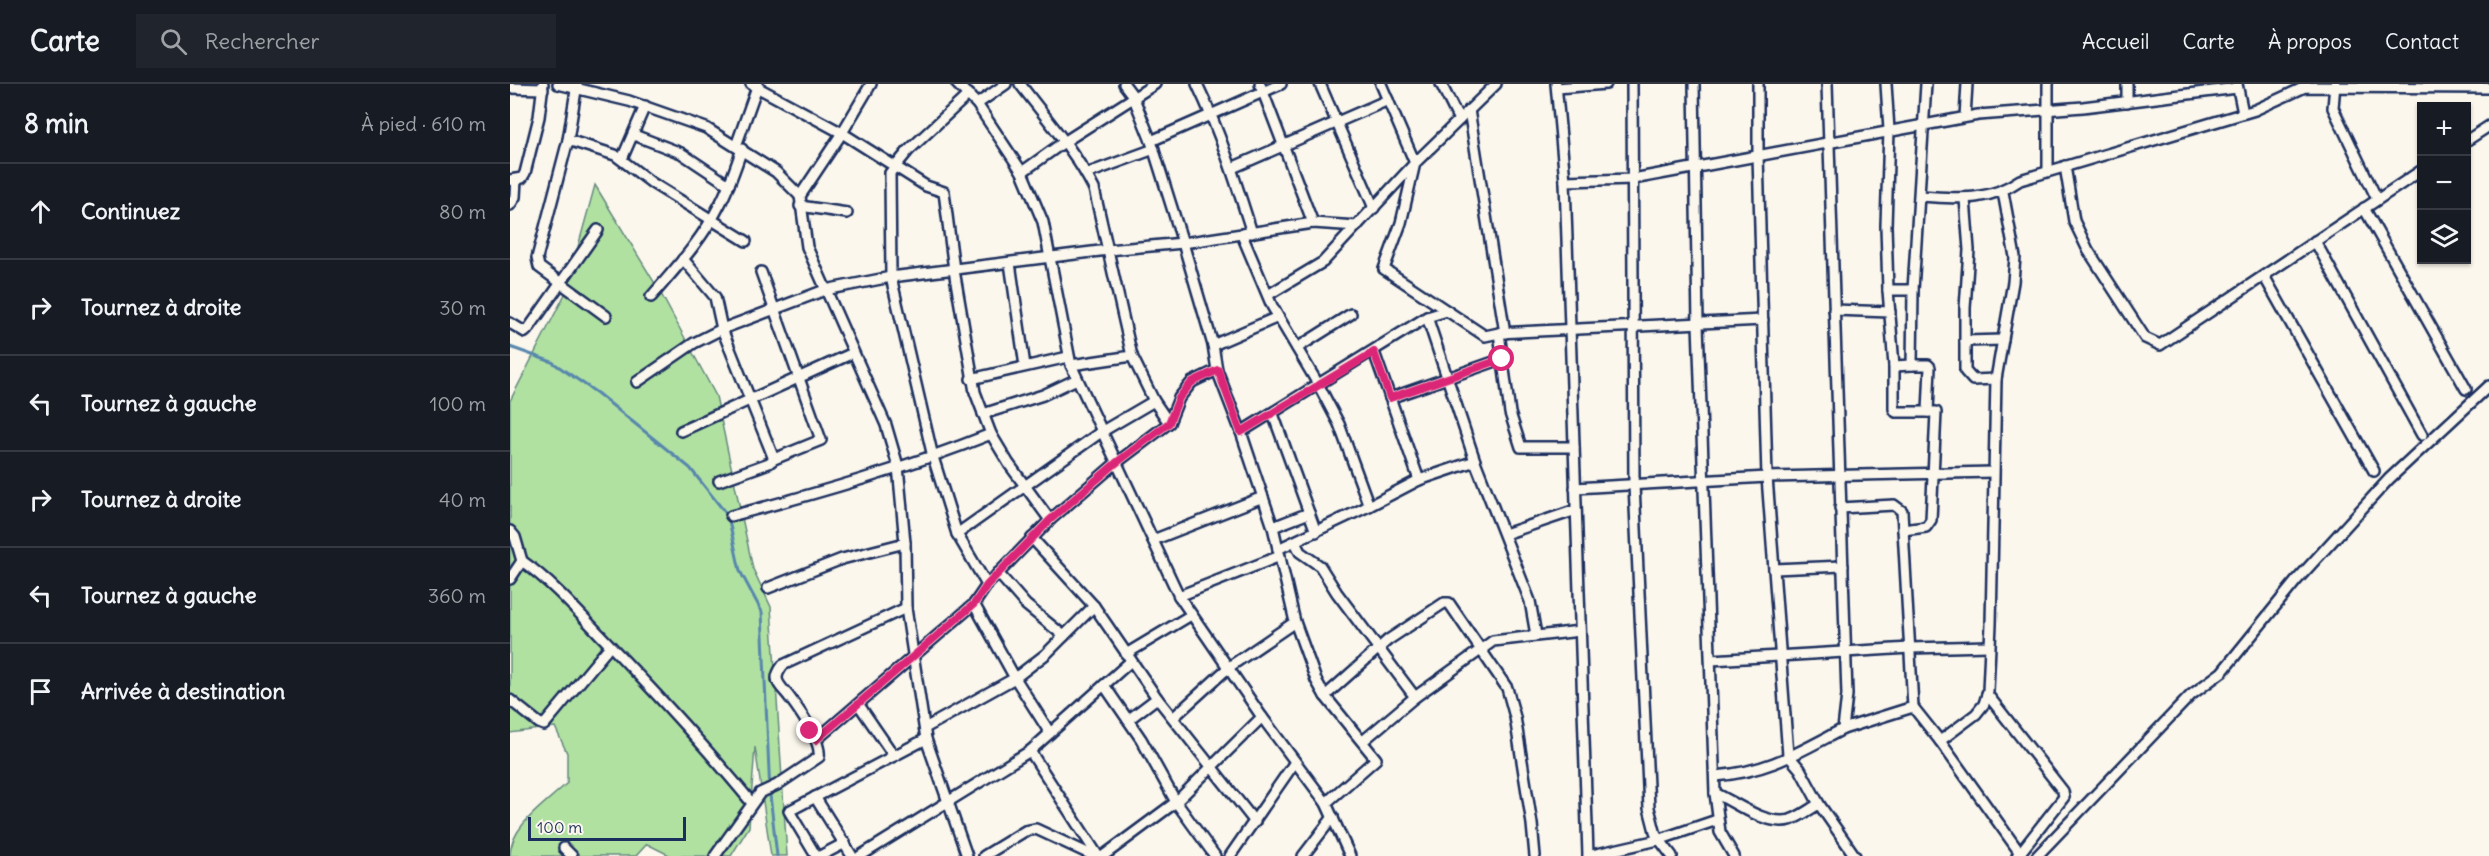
<!DOCTYPE html>
<html lang="fr">
<head>
<meta charset="utf-8">
<style>
	:root { --surface:#171b24; --page:#20242c; --text:#f1f3f6; --muted:#9ea1a6; --line:#363941 }
	body { margin:0; font-family:Delius,sans-serif; background:var(--page); color:var(--text) }
	.controls { position:absolute; right:18px; top:18px; display:grid; overflow:hidden; border-radius:0px; box-shadow:0 2px 4px #0004 }
	.controls button { width:54px; height:54px; display:grid; place-items:center; padding:0; border:0; border-bottom:2px solid var(--line); background:var(--surface); color:var(--text); font:30px sans-serif }
	.scale { position:absolute; left:18px; bottom:15px; width:158px; box-sizing:border-box; padding-left:6px; border:3px solid #1b2f5e; border-top:0; font-size:16px; line-height:21px; white-space:nowrap; color:#1b2f5e; -webkit-text-stroke:4px #fbf7ec; paint-order:stroke }
	.stop { position:absolute; width:18px; height:18px; margin:-14px; border:4px solid #db2777; border-radius:50%; background:#fff }
	.stop.end { background:#db2777; border-color:#fff; box-shadow:0 2px 6px #0008 }
	.list { margin:0; padding:0; list-style:none }
	h2 { display:flex; justify-content:space-between; align-items:center; height:78px; margin:0; padding:0 24px; font-size:26px }
	h2 small { font-size:20px; font-weight:400; color:var(--muted) }
	.list li { display:grid; grid-template-columns:39px 1fr auto; gap:18px; align-items:center; box-sizing:border-box; height:96px; padding:0 24px; border-top:2px solid var(--line) }
	.list b { display:block; font-size:22px; white-space:nowrap }
	.list em { font-size:20px; font-style:normal; color:var(--muted) }
	.icon { flex:none; width:33px; height:33px; fill:none; stroke:currentColor; stroke-width:2; stroke-linecap:round; stroke-linejoin:round }
	.map { position:relative; flex:none; width:1979px; height:772px; overflow:hidden }
	header { display:flex; align-items:center; gap:36px; box-sizing:border-box; height:84px; padding:0 30px; background:var(--surface); border-bottom:2px solid var(--line) }
	header strong { font-size:28px }
	nav { display:flex; gap:33px; margin-inline-start:auto; font-size:21px }
	.search { width:420px; height:54px; background:var(--page); display:flex; align-items:center; gap:15px; box-sizing:border-box; padding:0 21px; border-radius:0px; color:var(--muted); font-size:22px }
	main { display:flex }
	aside { flex:1; background:var(--surface) }
	.map>svg:first-child { display:block }
	.green { fill:#b0e1a1; stroke:#668880; stroke-width:1.5 }
	.lines { fill:none; stroke-linecap:round; stroke-linejoin:round }
	.stream { stroke:#5887ad; stroke-width:3 }
	.street-casing { stroke:#1b2f5e; stroke-width:14 }
	.street { stroke:#fbf7ec; stroke-width:9 }
	.route { stroke:#db2777; stroke-width:8 }
</style>
</head>
<body>
<header>
<strong>Carte</strong>
<div class="search"><svg class="icon" aria-label="search" viewBox="0 0 24 24"><circle cx="10" cy="10" r="6"/><path d="M15 15l6 6"/></svg>Rechercher</div>
<nav><a>Accueil</a><a>Carte</a><a>À propos</a><a>Contact</a></nav>
</header>
<main>
<aside>
<h2>8 min<small>À pied · 610 m</small></h2>
<ul class="list">
<li><svg class="icon" aria-label="ahead" viewBox="0 0 24 24"><path d="M12 20V5M6 11l6-6 6 6"/></svg><div><b>Continuez</b></div><em>80 m</em></li>
<li><svg class="icon" aria-label="right" viewBox="0 0 24 24"><path d="M7 20v-9h11M14 6l5 5-5 5"/></svg><div><b>Tournez à droite</b></div><em>30 m</em></li>
<li><svg class="icon" aria-label="left" viewBox="0 0 24 24"><path d="M17 20v-9H6M10 6l-5 5 5 5"/></svg><div><b>Tournez à gauche</b></div><em>100 m</em></li>
<li><svg class="icon" aria-label="right" viewBox="0 0 24 24"><path d="M7 20v-9h11M14 6l5 5-5 5"/></svg><div><b>Tournez à droite</b></div><em>40 m</em></li>
<li><svg class="icon" aria-label="left" viewBox="0 0 24 24"><path d="M17 20v-9H6M10 6l-5 5 5 5"/></svg><div><b>Tournez à gauche</b></div><em>360 m</em></li>
<li><svg class="icon" aria-label="arrive" viewBox="0 0 24 24"><path d="M6 21V4h12l-3 4 3 4H6"/></svg><div><b>Arrivée à destination</b></div></li>
</ul>
</aside>
<div class="map">
<svg width="1979" height="772" viewBox="0 0 1979 772">
	<rect width="100%" height="100%" fill="#fbf7ec"/>
	<filter id="ink" filterUnits="userSpaceOnUse"><feTurbulence type="fractalNoise" baseFrequency=".0167" numOctaves="2"/><feDisplacementMap in="SourceGraphic" scale="12" xChannelSelector="R" yChannelSelector="G"/><feConvolveMatrix kernelMatrix="1 2 1 2 8 2 1 2 1" color-interpolation-filters="sRGB"/></filter>
	<g filter="url(#ink)">
		<!-- green -->
		<path class="green" d="M85,101L149,206L206,312L243,485L261,523L277,772H261L245,663L239,743L221,772H161L137,760L126,772H0C0,741 37,719 57,699V669L45,643L0,649V317L55,210Z"/>
		<g class="lines">
			<!-- stream -->
			<path class="stream" d="M0,263L42,278L87,309L180,384L218,432L230,487L252,528L260,711L267,772"/>
			<!-- street casing -->
			<g class="street-casing">
				<g id="street">
					<path d="M48,0L119,17L196,44L266,88L290,112"/>
					<path d="M67,0L58,56L27,174L29,183L96,232"/>
					<path d="M241,0L332,49L416,102L434,108L444,186L465,308L481,350L499,380L540,436"/>
					<path d="M361,0L332,49L290,112L297,163L376,341L388,382L395,459L396,524L416,655L457,772"/>
					<path d="M447,0L467,20L512,88L533,138L561,281L669,512L752,633L816,719L840,772"/>
					<path d="M510,0C536,34 565,67 584,105L622,272L644,317L659,339"/>
					<path d="M614,0L623,12L641,57L673,159L703,261L707,286L731,348L763,443L785,538L806,596L815,612L866,675L816,719"/>
					<path d="M687,0C710,48 726,98 742,149"/>
					<path d="M750,0L803,139"/>
					<path d="M810,0L864,124"/>
					<path d="M871,0L905,79L891,139L874,185L975,252L989,249L1253,236"/>
					<path d="M931,0L949,36"/>
					<path d="M1046,0L1055,97L1078,771"/>
					<path d="M1122,0L1124,401L1139,724L1146,751L1162,772"/>
					<path d="M1184,0L1188,240L1205,709L1210,748L1224,772"/>
					<path d="M1248,0V71L1257,393L1278,671L1290,685L1309,720"/>
					<path d="M1376,0L1379,46L1376,142L1378,206H1403"/>
					<path d="M1727,0L1733,29"/>
					<path d="M1825,0L1823,24L1867,115"/>
					<path d="M0,4L33,5"/>
					<path d="M1047,4L1096,0"/>
					<path d="M459,10L398,67L380,89L381,193L423,373L447,450L477,501"/>
					<path d="M1617,18V0"/>
					<path d="M467,20L496,0"/>
					<path d="M959,26L995,249"/>
					<path d="M1455,33L1457,0"/>
					<path d="M124,51L171,69L219,101"/>
					<path d="M58,56L105,71L142,99L236,157"/>
					<path d="M641,57L771,0"/>
					<path d="M1956,57L1979,42"/>
					<path d="M226,62L248,0"/>
					<path d="M112,75L135,22"/>
					<path d="M1555,82L1564,137L1578,166L1635,254L1650,261L1912,86"/>
					<path d="M722,84L878,16"/>
					<path d="M1538,87V0"/>
					<path d="M512,88L554,58L645,0"/>
					<path d="M576,90L644,65"/>
					<path d="M0,96L12,94L15,89L29,33L33,0"/>
					<path d="M1055,97L1123,95L1468,31L1573,23L1727,4"/>
					<path d="M1410,112C1447,114 1477,119 1510,96L1745,26L1795,3L1979,4"/>
					<path d="M1455,115L1459,166L1455,224V287L1463,296L1486,295"/>
					<path d="M0,121L5,113L6,96"/>
					<path d="M290,122L337,129"/>
					<path d="M1854,124L1956,305"/>
					<path d="M732,151L762,222L808,300L829,340L859,422"/>
					<path d="M1805,157L1912,351"/>
					<path d="M173,175L205,213L212,245L264,375"/>
					<path d="M500,179L515,282"/>
					<path d="M1754,192L1864,387"/>
					<path d="M1378,206L1384,282V325L1386,328H1426L1421,436L1416,443L1393,446"/>
					<path d="M758,211L813,178L905,79L986,0"/>
					<path d="M141,213C165,185 192,156 209,122C219,104 225,85 232,65"/>
					<path d="M1324,226L1380,228"/>
					<path d="M917,233L965,377L1020,517L1026,551"/>
					<path d="M0,239L15,248L19,244L88,146"/>
					<path d="M989,249L1000,329L1011,363H1064"/>
					<path d="M1455,257L1493,256"/>
					<path d="M703,261L768,233"/>
					<path d="M787,264L841,230"/>
					<path d="M864,268L909,396"/>
					<path d="M561,281L622,272"/>
					<path d="M1402,281H1418L1420,283L1418,328"/>
					<path d="M1384,282L1402,281L1403,206L1416,0"/>
					<path d="M461,295L558,273"/>
					<path d="M127,298L184,259L212,245L315,206L381,193L598,166L673,159L803,139L847,142"/>
					<path d="M880,314L992,275"/>
					<path d="M473,330L533,311L567,295"/>
					<path d="M763,330L806,448"/>
					<path d="M171,347L343,269"/>
					<path d="M731,348L917,233L937,227"/>
					<path d="M209,397L259,379L264,375L311,356L251,188"/>
					<path d="M1065,404L1257,393L1483,388"/>
					<path d="M1330,424L1384,421L1392,427L1403,623L1333,645"/>
					<path d="M221,432C309,409 396,384 481,350"/>
					<path d="M763,443L799,429"/>
					<path d="M0,447L5,453L12,477L0,495"/>
					<path d="M447,450L591,348L644,317"/>
					<path d="M995,450L1066,426"/>
					<path d="M522,454L584,522L647,614L618,636"/>
					<path d="M643,456L753,413"/>
					<path d="M785,458L790,468L810,482L827,509L905,613"/>
					<path d="M768,465L859,422L909,396L965,377"/>
					<path d="M12,477C43,499 68,528 94,555C145,608 195,662 241,718"/>
					<path d="M1264,485L1333,482"/>
					<path d="M488,489L516,521L554,552"/>
					<path d="M258,504L332,475L395,459"/>
					<path d="M669,512L770,472"/>
					<path d="M464,520L505,594L540,649"/>
					<path d="M616,570L681,531"/>
					<path d="M1201,576L1400,564L1479,562"/>
					<path d="M594,601L631,655L666,718L705,772"/>
					<path d="M1477,610L1553,707L1554,713L1510,769"/>
					<path d="M815,612L878,556L934,519H939L997,604L1005,633L1022,740L1025,772"/>
					<path d="M647,614L745,738"/>
					<path d="M0,616L29,639L34,641L100,562"/>
					<path d="M349,621L384,672"/>
					<path d="M1403,623L1430,657L1510,769L1507,772"/>
					<path d="M664,633L719,583L785,538"/>
					<path d="M415,644L505,594L536,570L584,522"/>
					<path d="M306,656L464,520L477,501L540,436L606,379L659,339L669,314L682,298L707,286"/>
					<path d="M853,657L905,613L983,557L1070,547"/>
					<path d="M1430,657L1466,630L1474,620L1478,607L1481,540L1486,295L1503,198L1505,173L1493,108"/>
					<path d="M520,667L588,772"/>
					<path d="M1205,692C1258,688 1287,669 1333,645L1337,611L1317,0"/>
					<path d="M1205,709C1226,719 1256,742 1280,736C1290,733 1300,725 1309,720L1345,772"/>
					<path d="M305,713L342,772"/>
					<path d="M54,764L62,772"/>
					<path d="M205,772L250,709L267,701L309,673C312,658 289,626 280,614C276,608 267,601 267,594C267,589 270,585 273,581L396,524"/>
					<path d="M306,772L279,727L416,655"/>
					<path d="M310,772L335,759"/>
					<path d="M350,772L520,667L621,577"/>
					<path d="M474,772L515,747L526,745L584,772"/>
					<path d="M593,772L666,718L752,633"/>
					<path d="M720,772L785,678"/>
					<path d="M793,772L823,733"/>
					<path d="M1078,772L1148,756L1207,736"/>
					<path d="M1527,772L1681,611L1712,588L1786,497L1879,395L1979,302"/>
				</g>
			</g>
			<!-- street -->
			<use href="#street" class="street"/>
		</g>
	</g>
	<g class="lines" filter="url(#ink)">
		<!-- route -->
		<path class="route" d="M300,647L306,656L464,520L477,501L540,436L606,379L659,339L669,314L682,298L708,286L731,348L864,268L880,314L992,275"/>
	</g>
</svg>
<div class="controls">
<button>+</button>
<button>−</button>
<button><svg class="icon" aria-label="layers" viewBox="0 0 24 24"><path d="M12 4l9 5-9 5-9-5zM3 14l9 5 9-5"/></svg></button>
</div>
<div class="scale">100 m</div>
<div class="stop" style="left:992px;top:275px"></div>
<div class="stop end" style="left:300px;top:647px"></div>
</div>
</main>
</body>
</html>
